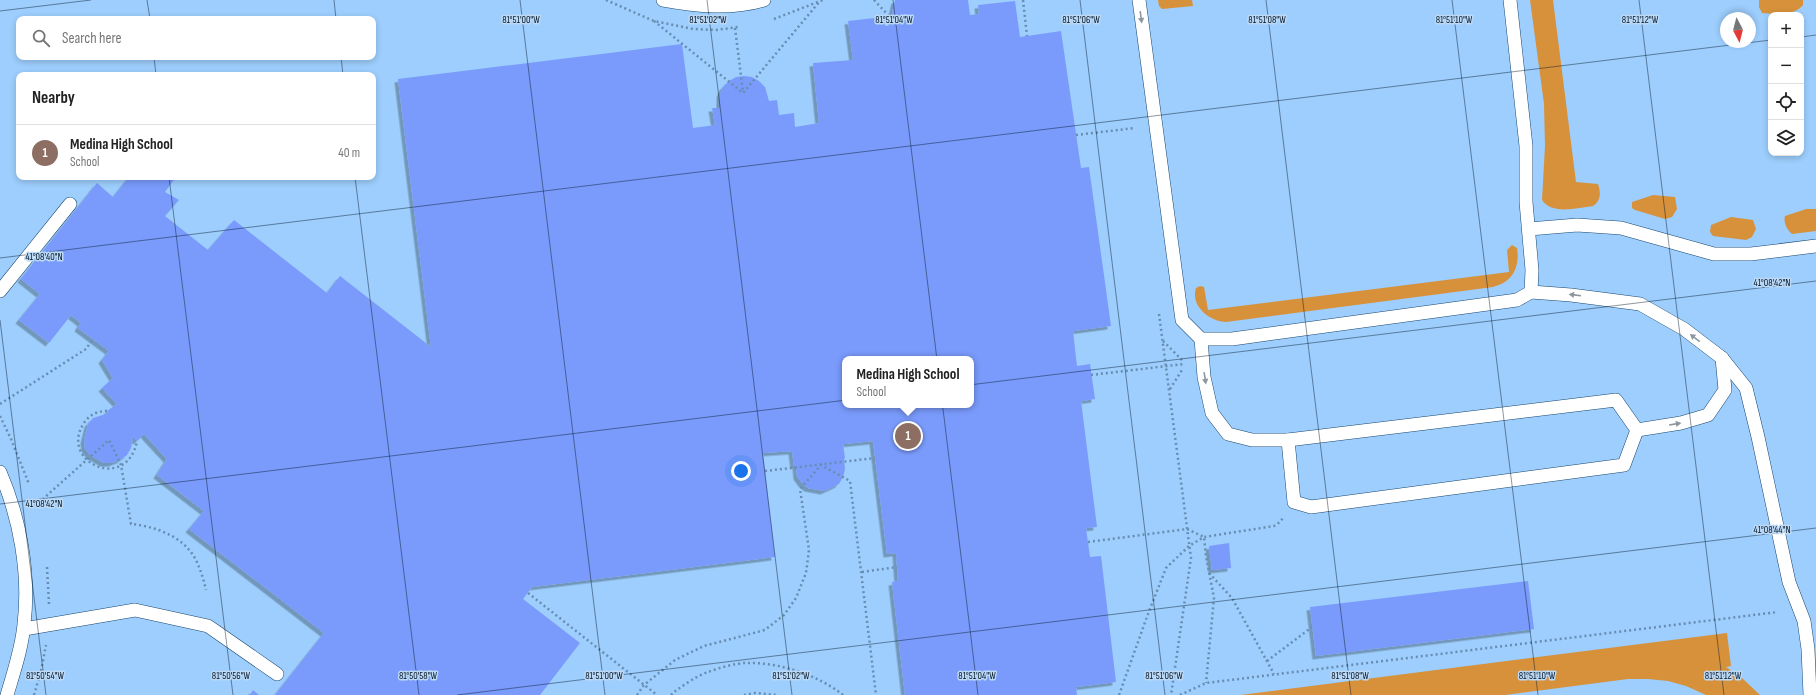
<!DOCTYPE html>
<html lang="en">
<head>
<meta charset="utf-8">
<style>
	:root { --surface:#fff; --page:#f2f2f2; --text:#222; --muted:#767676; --line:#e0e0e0; --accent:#1a73e8 }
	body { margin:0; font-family:"Sofia Sans Condensed",sans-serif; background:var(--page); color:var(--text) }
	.controls { position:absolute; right:12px; top:12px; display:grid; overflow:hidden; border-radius:8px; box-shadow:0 2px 6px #0003 }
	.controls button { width:36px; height:36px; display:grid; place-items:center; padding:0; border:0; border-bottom:1px solid var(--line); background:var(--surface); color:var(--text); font:20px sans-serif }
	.compass { position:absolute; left:1720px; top:12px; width:36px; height:36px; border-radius:50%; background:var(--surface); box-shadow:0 2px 6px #0003; rotate:173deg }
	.you { position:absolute; left:741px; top:471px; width:14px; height:14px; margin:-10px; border:3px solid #fff; border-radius:50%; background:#1a73e8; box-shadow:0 0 0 6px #1a73e833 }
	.badge { display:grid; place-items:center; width:26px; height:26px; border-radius:50%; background:var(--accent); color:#fff; font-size:13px; font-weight:700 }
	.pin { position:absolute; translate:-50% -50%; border:2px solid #fff; box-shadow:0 1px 4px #0006 }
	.popup { position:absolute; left:842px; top:356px; width:132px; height:52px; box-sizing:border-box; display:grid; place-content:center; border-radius:8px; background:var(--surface); filter:drop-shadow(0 1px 3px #0005); font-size:13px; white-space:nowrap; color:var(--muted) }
	.popup b { font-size:15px; color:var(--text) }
	.popup::after { content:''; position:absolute; left:50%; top:100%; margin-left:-8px; border:8px solid transparent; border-top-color:var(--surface) }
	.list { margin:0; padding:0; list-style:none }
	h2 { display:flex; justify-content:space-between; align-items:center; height:52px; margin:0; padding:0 16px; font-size:17px }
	h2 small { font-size:13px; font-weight:400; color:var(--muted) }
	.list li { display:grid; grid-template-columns:26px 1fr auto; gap:12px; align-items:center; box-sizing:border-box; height:56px; padding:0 16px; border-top:1px solid var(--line) }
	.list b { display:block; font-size:15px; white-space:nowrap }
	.list p { margin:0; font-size:13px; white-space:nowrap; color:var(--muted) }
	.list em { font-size:13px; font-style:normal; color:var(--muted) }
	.icon { flex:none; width:22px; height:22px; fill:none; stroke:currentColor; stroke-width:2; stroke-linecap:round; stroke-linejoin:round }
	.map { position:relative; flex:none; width:1816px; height:695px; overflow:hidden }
	.search { position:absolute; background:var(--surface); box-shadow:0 2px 6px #0003; left:16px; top:16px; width:360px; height:44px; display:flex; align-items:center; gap:10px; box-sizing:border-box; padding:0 14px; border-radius:8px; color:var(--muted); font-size:15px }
	.panel { position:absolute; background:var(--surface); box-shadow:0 2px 6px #0003; left:16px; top:72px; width:360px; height:108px; border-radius:8px }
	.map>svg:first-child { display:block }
	.green { fill:#d7913a }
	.building { fill:#7a9bfc; fill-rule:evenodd; filter:url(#shadow) }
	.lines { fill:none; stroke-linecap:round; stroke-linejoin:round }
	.service-casing { stroke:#19476f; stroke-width:14 }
	.path { stroke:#678db2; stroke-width:2.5; stroke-dasharray:2 3; stroke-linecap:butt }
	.service { stroke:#fff; stroke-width:13 }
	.oneway { fill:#8e979e }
	.ticks { fill:none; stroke:#051728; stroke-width:1; stroke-opacity:0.45 }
	.ticks-label { font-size:10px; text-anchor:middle; fill:#051728; stroke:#bcd9f6; stroke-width:3; stroke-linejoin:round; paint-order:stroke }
</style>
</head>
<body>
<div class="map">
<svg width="1816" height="695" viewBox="0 0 1816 695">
	<defs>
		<filter id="shadow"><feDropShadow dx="-3.5" dy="3.5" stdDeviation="0" flood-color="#0004"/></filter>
	</defs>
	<rect width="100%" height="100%" fill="#9dcefd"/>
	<!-- green -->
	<g class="green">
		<path d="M1158,0H1192L1193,6L1162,9L1159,6Z"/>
		<path d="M1530,0H1553L1576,182L1598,184C1601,193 1601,201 1593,206C1577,208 1552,215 1542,200L1545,146L1544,104Z"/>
		<path d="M1759,0H1803V5C1795,16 1774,14 1762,13L1759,7Z"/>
		<path d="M1653,195L1675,197L1677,209L1672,217L1665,219L1635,210L1632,208V202Z"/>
		<path d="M1806,209H1816V231L1792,234C1787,230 1783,222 1785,216Z"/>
		<path d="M1731,217L1753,220L1756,229L1752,237L1746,240L1713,236L1710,232L1711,225Z"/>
		<path d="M1512,245L1517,248C1520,267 1513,282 1493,287L1226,322C1210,322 1190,306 1196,288L1200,286L1204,287L1208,310L1509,272L1507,250Z"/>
		<path d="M1727,633L1731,666L1726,667L1742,678L1760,695H1706L1686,686L1668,681L1648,679H1628L1505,695H1240Z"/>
	</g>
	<!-- building -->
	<g class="building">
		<path d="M895,0H968L970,15L979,14L978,5L1015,1L1020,37L1061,31L1081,168L1089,167L1111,326L1073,331L1077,366L1090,364L1095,399L1081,401L1097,527L1086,528L1090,557L1101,556L1116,682L1076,687L1077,695H905L892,582L898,581L896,553L887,554L873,441L843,444L845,458L844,459L845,469L843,477L839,484L824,491L808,488L802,483L797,476L796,465L794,466L792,451L763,453L775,557L532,587L523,599L580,643L540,695H275L324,633L189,529L204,511L157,475L167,459L144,434L137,441L133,437L131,448L127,455L120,460L112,463H104L90,455L85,448L84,440L88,424L93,418L109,413L107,411L117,404L102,388L113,378L102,360L109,351L78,328L81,323L71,315L49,343L19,320L40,294L21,279L97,183L113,197L129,177H176L165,192L179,200L165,216L208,250L234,220L327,293L340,276L431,347L398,79L682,44L693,128L715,125L712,108H720V94L723,87L729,81L736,77L744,76L752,77L759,81L765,87L769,101L777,100L779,115L794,113L795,127L819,123L813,63L853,60L848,21L884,17L885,26L893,25L892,13ZM845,359H971V405H845Z"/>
		<path d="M1229,543L1231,568L1212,570L1209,546Z"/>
		<path d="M1528,581L1534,629L1316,656L1310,607Z"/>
		<path d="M253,690L259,695H250Z"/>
	</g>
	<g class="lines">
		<!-- service casing -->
		<g class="service-casing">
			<g id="service">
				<path d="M663,0C696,6 731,10 764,0"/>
				<path d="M1139,0L1182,320L1201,339H1232L1517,300L1531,292L1532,270L1526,202V146L1510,0"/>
				<path d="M1529,229L1577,225L1621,228L1714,254H1751L1816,246"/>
				<path d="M0,291L70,204"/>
				<path d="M1531,292L1571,295L1640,304L1684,329L1722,358L1725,390L1708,415L1681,423L1637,430"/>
				<path d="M1201,339L1204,377L1212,413L1228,434L1252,440H1288L1616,400L1637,430"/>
				<path d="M1722,358L1746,388L1758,437L1789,582L1804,621L1808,649L1810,695"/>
				<path d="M1288,440L1294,502L1311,507L1624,465L1637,430"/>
				<path d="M0,472C20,518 30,574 24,624C22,648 14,671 7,695"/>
				<path d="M24,629L135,610L208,626L277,674"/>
			</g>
		</g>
		<!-- path -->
		<g class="path">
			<path d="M606,0L654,21L693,29L716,30L738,27"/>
			<path d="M874,0L889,16L890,25"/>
			<path d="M1023,0L1027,36"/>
			<path d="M774,19L823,0"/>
			<path d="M654,21L743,93L820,1"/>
			<path d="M735,28L743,92"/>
			<path d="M1076,135L1135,128"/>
			<path d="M1159,314L1191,558L1171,695"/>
			<path d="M1163,341L1182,360"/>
			<path d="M1091,375L1184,364"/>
			<path d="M1170,389L1182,370"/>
			<path d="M0,404L86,349L93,339"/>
			<path d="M107,411C97,411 89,415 84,423C58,462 127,493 137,441"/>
			<path d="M0,416L11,439L29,484"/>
			<path d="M765,471L875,458"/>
			<path d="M35,506L109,440L121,465L131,524C153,526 180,535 193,555C200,566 203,578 206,590"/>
			<path d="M1088,542L1187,529L1204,537L1206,556L1214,598L1206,683"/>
			<path d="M47,567L49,604"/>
			<path d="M862,572L897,567"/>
			<path d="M1209,573L1232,598L1274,674"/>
			<path d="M528,593L657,695"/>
			<path d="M1267,661L1312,627"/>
			<path d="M34,695L41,671L46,645"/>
			<path d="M637,695L644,685L675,660L704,646L765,630L784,615L796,598L806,573L809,550L800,489L821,465L850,481L876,695"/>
			<path d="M671,695L674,692C684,685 696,676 708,672C719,668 735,663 746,663C779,662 818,675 843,695"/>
			<path d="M744,695L755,693L777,695"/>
			<path d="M1119,695L1148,614L1166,568L1189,546L1204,537L1274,526L1280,522L1283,518"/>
			<path d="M1180,695L1206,683L1778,612"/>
		</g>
		<!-- service -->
		<use href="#service" class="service"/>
	</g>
	<!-- one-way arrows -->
	<defs><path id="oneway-solid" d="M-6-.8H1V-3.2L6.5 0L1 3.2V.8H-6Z"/></defs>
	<g class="oneway">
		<use href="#oneway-solid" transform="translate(1141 17) rotate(82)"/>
		<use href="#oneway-solid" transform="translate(1575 295) rotate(-173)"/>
		<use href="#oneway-solid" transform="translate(1695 338) rotate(-143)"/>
		<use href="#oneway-solid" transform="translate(1205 378) rotate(81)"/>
		<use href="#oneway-solid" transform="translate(1675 424) rotate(-9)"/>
	</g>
	<!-- ticks -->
	<path class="ticks" d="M147,0L150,19M334,0L336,19M520,0L605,695M707,0L792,695M893,0L978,695M1080,0L1165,695M1266,0L1351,695M1452,0L1538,695M1639,0L1724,695M0,11L91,0M1801,37L1816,35M154,57L156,75M341,57L343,75M169,177L233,695M355,177L419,695M0,258L1771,40M0,320L46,695M0,504L1816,281M457,695L1816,528"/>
	<g class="ticks-label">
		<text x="521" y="23">81°51'00"W</text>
		<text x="708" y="23">81°51'02"W</text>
		<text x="894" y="23">81°51'04"W</text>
		<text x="1081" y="23">81°51'06"W</text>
		<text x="1267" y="23">81°51'08"W</text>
		<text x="1454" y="23">81°51'10"W</text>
		<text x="1640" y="23">81°51'12"W</text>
		<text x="44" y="260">41°08'40"N</text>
		<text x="1772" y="286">41°08'42"N</text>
		<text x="44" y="507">41°08'42"N</text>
		<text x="1772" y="533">41°08'44"N</text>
		<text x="45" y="679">81°50'54"W</text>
		<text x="231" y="679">81°50'56"W</text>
		<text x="418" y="679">81°50'58"W</text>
		<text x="604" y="679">81°51'00"W</text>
		<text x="791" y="679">81°51'02"W</text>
		<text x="977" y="679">81°51'04"W</text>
		<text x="1164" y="679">81°51'06"W</text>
		<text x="1350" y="679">81°51'08"W</text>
		<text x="1537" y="679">81°51'10"W</text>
		<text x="1723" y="679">81°51'12"W</text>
	</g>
</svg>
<div class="controls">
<button>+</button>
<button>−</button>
<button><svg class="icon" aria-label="locate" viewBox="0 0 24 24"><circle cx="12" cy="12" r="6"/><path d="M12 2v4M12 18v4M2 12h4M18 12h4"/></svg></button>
<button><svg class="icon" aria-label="layers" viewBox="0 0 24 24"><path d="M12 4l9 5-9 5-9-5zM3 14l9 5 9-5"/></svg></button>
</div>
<svg class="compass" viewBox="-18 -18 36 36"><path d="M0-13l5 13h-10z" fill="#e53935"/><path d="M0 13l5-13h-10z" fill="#767676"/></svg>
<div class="you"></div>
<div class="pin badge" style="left:908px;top:436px;background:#8d6e63">1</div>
<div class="popup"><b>Medina High School</b>School</div>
<div class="search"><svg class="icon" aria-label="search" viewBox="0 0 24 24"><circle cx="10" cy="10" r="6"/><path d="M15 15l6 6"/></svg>Search here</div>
<section class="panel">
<h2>Nearby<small></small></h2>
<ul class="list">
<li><span class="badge" style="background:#8d6e63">1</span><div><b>Medina High School</b><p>School</p></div><em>40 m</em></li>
</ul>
</section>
</div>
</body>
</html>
